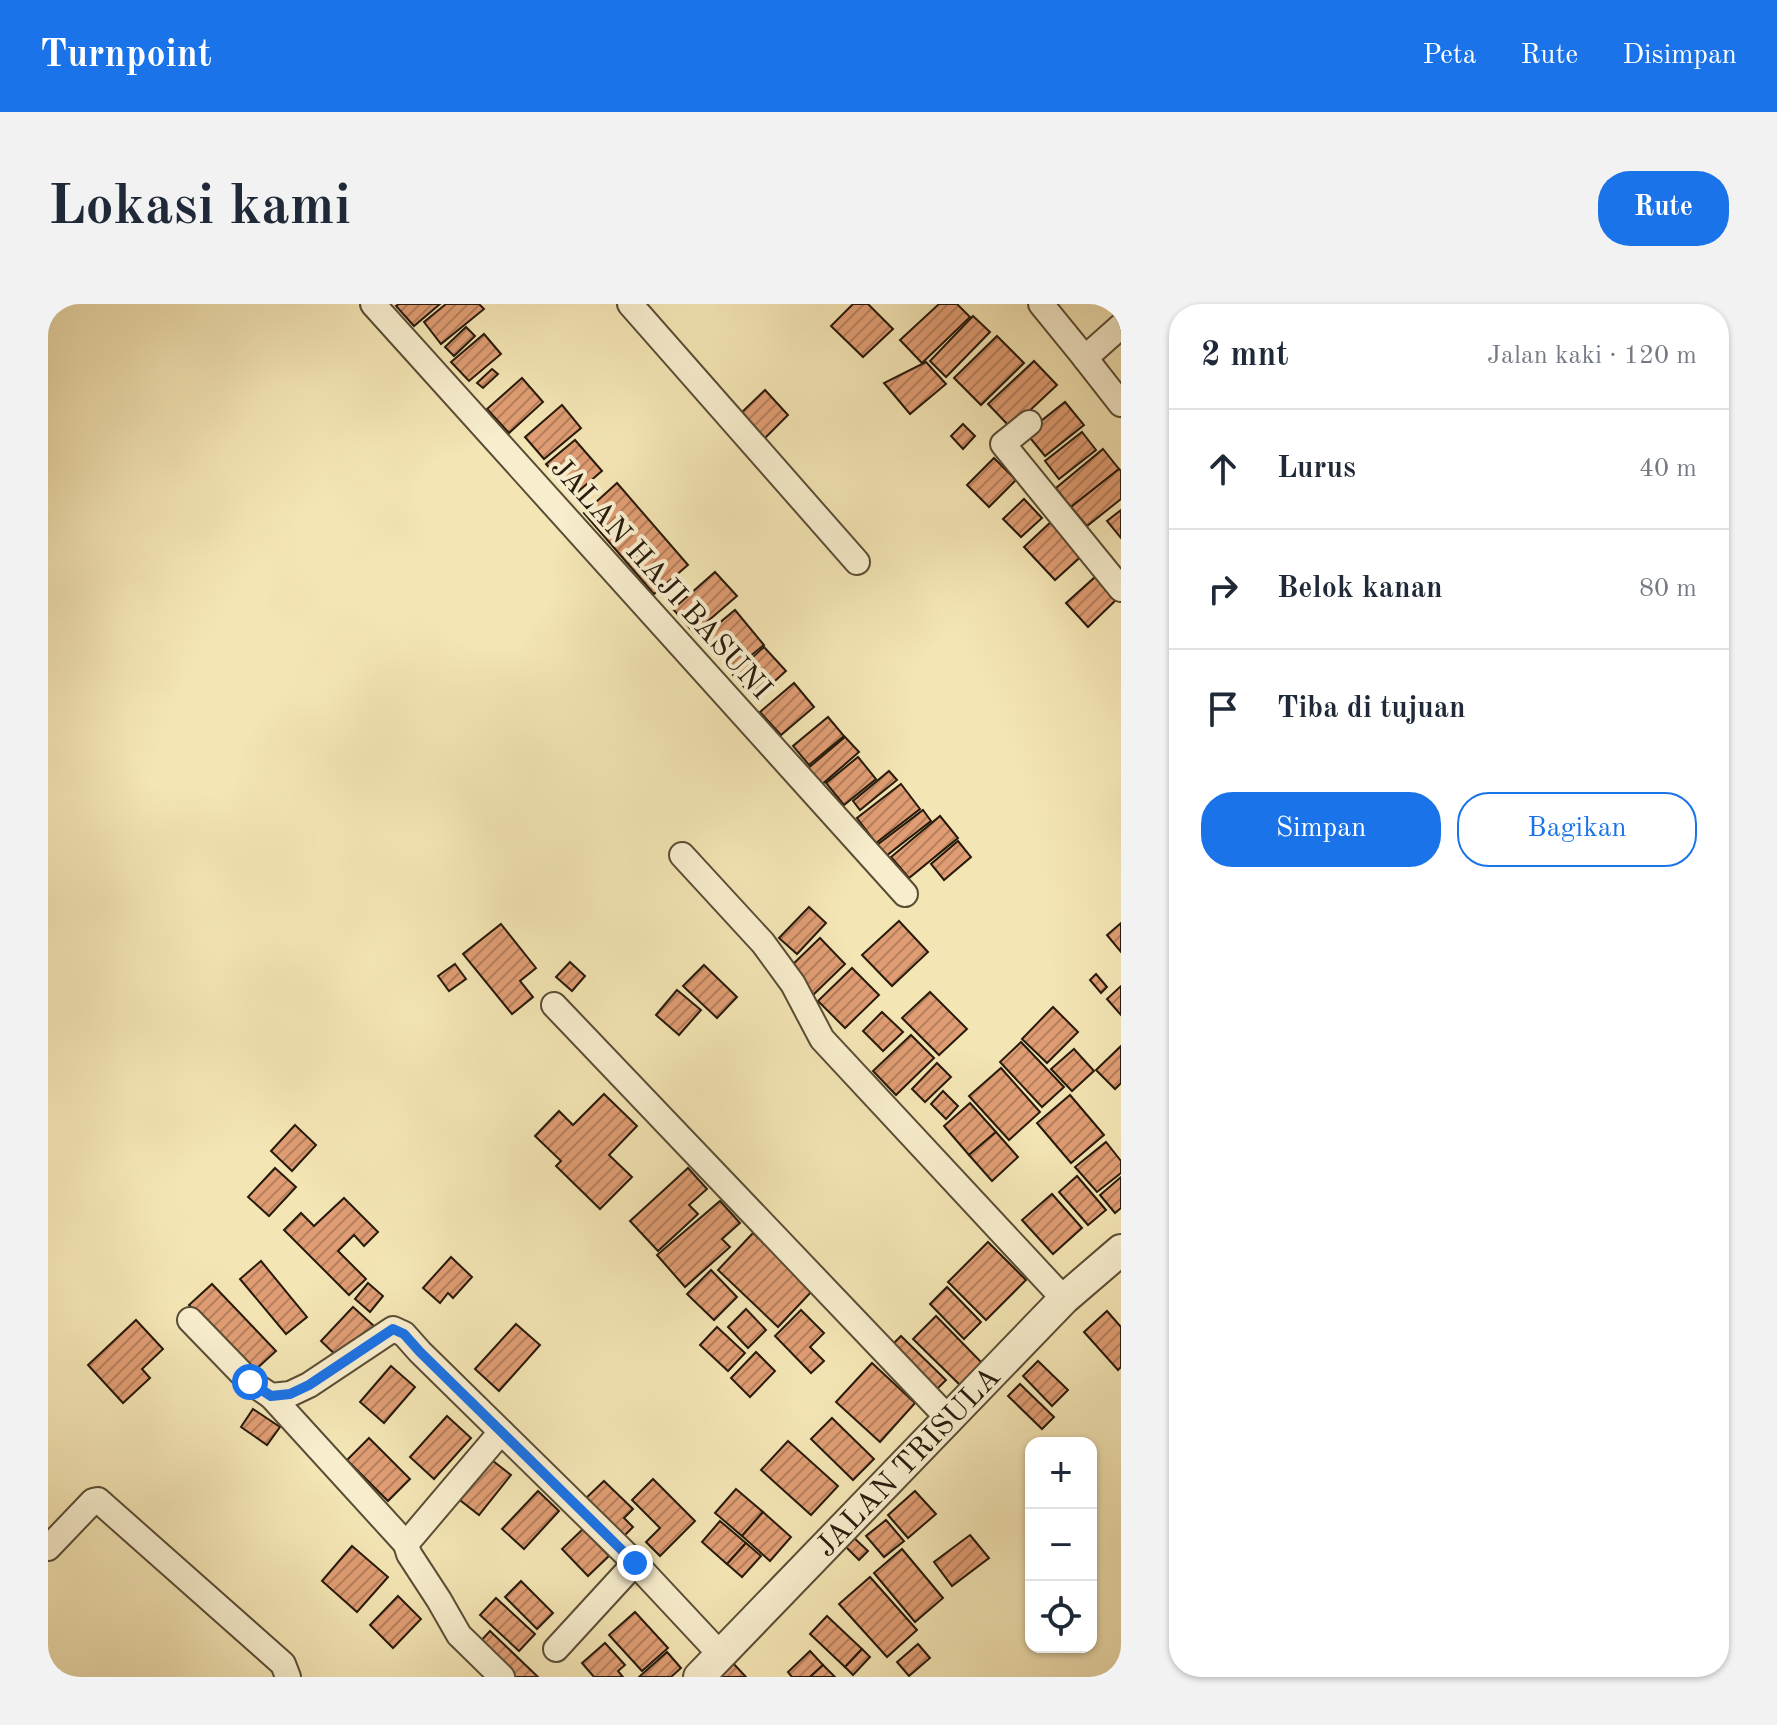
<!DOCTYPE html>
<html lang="id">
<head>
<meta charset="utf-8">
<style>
	:root { --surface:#fff; --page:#f2f2f3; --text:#1f2937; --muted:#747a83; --line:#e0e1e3; --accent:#1a73e8 }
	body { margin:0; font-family:"Old Standard TT",serif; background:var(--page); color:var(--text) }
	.controls { position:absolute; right:24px; bottom:24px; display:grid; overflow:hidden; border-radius:16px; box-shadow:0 2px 6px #0004 }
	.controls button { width:72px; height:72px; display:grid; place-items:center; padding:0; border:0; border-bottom:2px solid var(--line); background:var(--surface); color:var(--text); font:40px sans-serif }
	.stop { position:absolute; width:24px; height:24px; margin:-18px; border:6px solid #1a73e8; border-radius:50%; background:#fff }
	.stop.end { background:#1a73e8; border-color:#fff; box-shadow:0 2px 8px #0008 }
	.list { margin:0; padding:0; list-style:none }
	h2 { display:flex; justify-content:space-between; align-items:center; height:104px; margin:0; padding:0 32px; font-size:34px }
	h2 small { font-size:26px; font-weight:400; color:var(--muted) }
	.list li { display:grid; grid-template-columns:52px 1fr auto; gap:24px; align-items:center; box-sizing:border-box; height:120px; padding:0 32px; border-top:2px solid var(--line) }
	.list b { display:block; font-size:30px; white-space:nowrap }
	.list em { font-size:26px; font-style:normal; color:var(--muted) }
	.actions { display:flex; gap:16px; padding:24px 32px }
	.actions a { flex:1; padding:18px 0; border:2px solid var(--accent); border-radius:32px; text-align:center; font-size:28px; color:var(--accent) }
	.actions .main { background:var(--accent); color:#fff }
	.icon { flex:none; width:44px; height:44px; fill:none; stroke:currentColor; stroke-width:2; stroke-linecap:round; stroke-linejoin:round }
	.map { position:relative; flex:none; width:1073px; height:1373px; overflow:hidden; border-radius:32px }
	header { display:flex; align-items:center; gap:48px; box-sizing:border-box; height:112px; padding:0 40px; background:var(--accent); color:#fff }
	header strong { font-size:38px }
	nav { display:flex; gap:44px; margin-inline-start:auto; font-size:28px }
	.intro { display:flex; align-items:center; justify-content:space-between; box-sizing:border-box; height:192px; padding:0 48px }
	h1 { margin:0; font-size:56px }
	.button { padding:20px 36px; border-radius:32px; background:var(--accent); color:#fff; font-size:28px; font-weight:700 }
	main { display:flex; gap:48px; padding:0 48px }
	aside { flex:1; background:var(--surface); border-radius:32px; box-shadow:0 2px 6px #0004 }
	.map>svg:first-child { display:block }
	.building { fill:url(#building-hatch); stroke:#271a0b; stroke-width:2 }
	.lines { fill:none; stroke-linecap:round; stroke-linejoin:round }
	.minor-casing { stroke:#5a4d35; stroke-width:28 }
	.tertiary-casing { stroke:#5a4d35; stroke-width:34 }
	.minor { stroke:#f8eece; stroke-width:24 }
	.tertiary { stroke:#f8eece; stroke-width:30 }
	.route { stroke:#1a73e8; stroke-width:10 }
	.labels { text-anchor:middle; stroke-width:8; stroke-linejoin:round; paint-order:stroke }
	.street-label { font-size:30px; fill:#271a0b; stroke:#f8eece }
</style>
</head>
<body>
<header>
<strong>Turnpoint</strong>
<nav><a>Peta</a><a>Rute</a><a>Disimpan</a></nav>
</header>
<div class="intro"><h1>Lokasi kami</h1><a class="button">Rute</a></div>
<main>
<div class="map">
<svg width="1073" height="1373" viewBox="0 0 1073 1373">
	<defs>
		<pattern id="building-hatch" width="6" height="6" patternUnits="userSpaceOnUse" patternTransform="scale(2)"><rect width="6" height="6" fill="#e09d73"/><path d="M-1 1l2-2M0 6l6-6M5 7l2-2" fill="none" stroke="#b67f5d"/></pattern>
	</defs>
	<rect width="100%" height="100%" fill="#f4e5b4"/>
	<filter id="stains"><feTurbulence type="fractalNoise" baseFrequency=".0025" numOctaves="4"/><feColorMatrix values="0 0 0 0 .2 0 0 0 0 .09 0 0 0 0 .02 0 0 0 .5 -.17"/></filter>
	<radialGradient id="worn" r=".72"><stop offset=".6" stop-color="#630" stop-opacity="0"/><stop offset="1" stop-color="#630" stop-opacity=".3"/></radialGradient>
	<!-- building -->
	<g class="building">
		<path d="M351,0H392L366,22L348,2Z"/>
		<path d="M398,0H431L436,5L393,40L376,18Z"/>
		<path d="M805,0H820L845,25L815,53L783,22Z"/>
		<path d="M891,0H909L922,13L874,59L852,36Z"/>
		<path d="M925,12L942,28L898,73L882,57Z"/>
		<path d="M418,23L427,32L406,52L397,43Z"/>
		<path d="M436,30L453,50L421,77L403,58Z"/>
		<path d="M949,32L976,59L933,101L906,74Z"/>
		<path d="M986,57L1009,81L963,124L940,100Z"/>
		<path d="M878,58L898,80L862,110L836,79Z"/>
		<path d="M444,65L450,70L435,84L429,79Z"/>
		<path d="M474,74L495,98L461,129L439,105Z"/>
		<path d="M717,86L740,111L715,136L691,111Z"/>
		<path d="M1017,98L1036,121L997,152L978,129Z"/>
		<path d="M514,101L533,124L496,155L477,133Z"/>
		<path d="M915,120L927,132L915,145L903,132Z"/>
		<path d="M1034,128L1048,146L1011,175L997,157Z"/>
		<path d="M527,136L554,167L526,191L498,160Z"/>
		<path d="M1055,145L1071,165L1023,203L1008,184Z"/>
		<path d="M946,154L968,176L941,203L919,181Z"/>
		<path d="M1071,165L1073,167V195L1039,222L1023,203Z"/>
		<path d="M569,179L640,261L606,290L536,209Z"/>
		<path d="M976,195L994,214L973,233L955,215Z"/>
		<path d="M1073,206V234L1059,217Z"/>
		<path d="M1005,216L1037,249L1007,276L976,243Z"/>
		<path d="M667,268L689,292L646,329L625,305Z"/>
		<path d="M1047,273L1068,296L1040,323L1018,299Z"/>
		<path d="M687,306L716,341L686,365L658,330Z"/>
		<path d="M716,343L738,367L707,395L685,371Z"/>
		<path d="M746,379L766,403L733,431L712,408Z"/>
		<path d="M780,413L796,432L761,461L745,442Z"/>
		<path d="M797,433L811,448L772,482L758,466Z"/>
		<path d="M810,453L828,475L796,501L778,479Z"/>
		<path d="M841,467L849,476L812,506L805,497Z"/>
		<path d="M853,480L872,505L828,539L809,514Z"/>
		<path d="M875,506L883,517L838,552L829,541Z"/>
		<path d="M892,512L910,534L861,574L843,553Z"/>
		<path d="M910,537L923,553L896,576L883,560Z"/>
		<path d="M761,603L778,619L749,650L731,634Z"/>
		<path d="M851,617L880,648L844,682L814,651Z"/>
		<path d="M1073,619V648L1059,631Z"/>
		<path d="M453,620L488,664L472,677L485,693L464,710L415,650Z"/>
		<path d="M772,634L797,660L765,691L740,665Z"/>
		<path d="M522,658L537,672L524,687L508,673Z"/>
		<path d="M407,660L418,675L401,687L390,672Z"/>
		<path d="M656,661L689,693L669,714L635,682Z"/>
		<path d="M804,664L831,691L797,724L770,697Z"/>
		<path d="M1048,670L1059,683L1053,689L1042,676Z"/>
		<path d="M1073,682V711L1059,695Z"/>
		<path d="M629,686L653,706L631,731L608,711Z"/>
		<path d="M882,688L919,725L891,751L854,714Z"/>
		<path d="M1005,703L1030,728L999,759L974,735Z"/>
		<path d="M834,708L855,728L835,747L815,727Z"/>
		<path d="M863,731L886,754L848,791L825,767Z"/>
		<path d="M973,738L1016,783L994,803L952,758Z"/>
		<path d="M1073,742V779L1067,785L1048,766Z"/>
		<path d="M1026,745L1046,767L1024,787L1003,765Z"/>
		<path d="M889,759L903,773L877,798L864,785Z"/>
		<path d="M953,764L992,808L961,836L921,792Z"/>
		<path d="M895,787L910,802L898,815L883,800Z"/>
		<path d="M556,790L589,822L561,851L584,873L552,905L508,862L513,857L487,832L511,807L525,821Z"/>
		<path d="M1022,791L1056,831L1023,859L989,819Z"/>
		<path d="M922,799L948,828L921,851L896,822Z"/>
		<path d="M247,821L268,841L244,867L223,847Z"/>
		<path d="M948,828L970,853L944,877L921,851Z"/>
		<path d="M1058,838L1073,857V869L1049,888L1027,863Z"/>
		<path d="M227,864L248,883L221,912L200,893Z"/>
		<path d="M640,864L659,885L641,901L650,910L610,947L582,917Z"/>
		<path d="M1029,872L1058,906L1040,921L1011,888Z"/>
		<path d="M1073,873V904L1067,909L1052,891Z"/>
		<path d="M1004,890L1034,924L1005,950L974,916Z"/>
		<path d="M296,894L330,928L316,942L306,931L290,947L318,975L301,991L236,926L253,909L266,922Z"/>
		<path d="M672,897L692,919L674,935L682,943L637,983L609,951Z"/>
		<path d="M705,929L765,986L730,1023L670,966Z"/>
		<path d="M940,938L978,976L938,1016L900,978Z"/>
		<path d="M403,953L424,973L405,994L400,989L392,999L375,984Z"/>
		<path d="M213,957L259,1013L238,1030L192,975Z"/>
		<path d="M663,966L689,993L666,1016L639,990Z"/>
		<path d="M320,979L335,992L322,1008L307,995Z"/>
		<path d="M164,980L228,1047L205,1068L141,1001Z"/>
		<path d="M899,983L933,1018L916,1035L882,1000Z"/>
		<path d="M305,1003L326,1022L294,1057L273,1037Z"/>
		<path d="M698,1005L718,1026L700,1044L680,1023Z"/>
		<path d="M753,1006L776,1029L762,1043L776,1057L763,1069L727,1032Z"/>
		<path d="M1059,1007L1073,1023V1063L1070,1066L1036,1028Z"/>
		<path d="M888,1012L934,1059L912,1081L865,1035Z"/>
		<path d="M88,1016L115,1045L94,1065L102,1074L75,1099L40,1061Z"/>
		<path d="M468,1020L492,1041L451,1087L427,1065Z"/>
		<path d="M669,1023L697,1049L680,1067L652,1041Z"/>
		<path d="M853,1032L898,1076L883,1091L838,1047Z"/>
		<path d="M708,1048L727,1067L702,1093L683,1074Z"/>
		<path d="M990,1057L1020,1086L1004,1102L975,1072Z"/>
		<path d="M824,1059L867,1099L832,1138L788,1098Z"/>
		<path d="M343,1062L367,1083L336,1119L312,1098Z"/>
		<path d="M972,1080L1006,1113L994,1125L960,1092Z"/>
		<path d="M205,1105L232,1123L219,1141L193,1123Z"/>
		<path d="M399,1112L423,1134L386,1175L362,1153Z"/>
		<path d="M784,1114L826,1155L805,1176L763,1135Z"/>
		<path d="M321,1134L362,1175L340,1197L299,1156Z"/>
		<path d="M740,1137L790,1182L763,1211L713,1166Z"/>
		<path d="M440,1153L463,1171L431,1211L408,1193Z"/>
		<path d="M605,1175L647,1217L612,1252L598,1238L612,1224L584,1196Z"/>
		<path d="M556,1177L585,1205L576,1214L585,1223L575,1233L537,1195Z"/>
		<path d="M688,1185L715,1208L694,1232L667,1209Z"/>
		<path d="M490,1187L511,1207L476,1245L454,1225Z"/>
		<path d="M867,1187L888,1210L860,1234L840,1211Z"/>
		<path d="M715,1208L743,1233L722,1257L694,1232Z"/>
		<path d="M838,1216L856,1237L836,1253L818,1232Z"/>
		<path d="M672,1217L698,1239L679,1260L654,1238Z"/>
		<path d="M535,1225L561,1252L540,1272L514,1245Z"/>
		<path d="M922,1231L941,1254L904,1282L886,1258Z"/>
		<path d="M804,1232L820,1247L811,1256L795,1240Z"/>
		<path d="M698,1239L713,1252L694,1273L679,1260Z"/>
		<path d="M304,1242L340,1273L309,1308L274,1277Z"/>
		<path d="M854,1245L895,1294L867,1318L826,1269Z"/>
		<path d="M822,1273L869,1326L839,1353L791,1300Z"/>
		<path d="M473,1277L505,1309L489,1325L457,1293Z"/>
		<path d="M350,1292L373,1315L345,1344L322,1321Z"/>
		<path d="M448,1294L487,1330L471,1347L432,1311Z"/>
		<path d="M587,1308L620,1344L594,1367L561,1331Z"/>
		<path d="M779,1312L814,1345L797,1363L762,1330Z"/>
		<path d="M442,1327L490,1373H464L430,1340Z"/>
		<path d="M557,1339L577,1361L570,1367L575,1373H546L534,1359Z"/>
		<path d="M870,1340L882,1354L861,1372L849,1358Z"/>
		<path d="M814,1345L822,1353L805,1371L797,1363Z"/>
		<path d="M762,1347L775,1361L762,1373H744L740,1368Z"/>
		<path d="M619,1348L633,1364L623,1373H591Z"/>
		<path d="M683,1357L698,1373H667Z"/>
		<path d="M775,1361L787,1373H762Z"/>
	</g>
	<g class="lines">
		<!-- minor casing -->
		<g class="minor-casing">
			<g id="minor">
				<path d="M325,0L857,590"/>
				<path d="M582,0L809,258"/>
				<path d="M993,0L1037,54L1073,22"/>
				<path d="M1037,54L1073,100"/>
				<path d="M981,119L955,140L1073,285"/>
				<path d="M634,551L715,639L745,680L774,735L1016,995"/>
				<path d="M506,701L901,1115"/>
				<path d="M142,1016L202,1078L223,1092L242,1090L261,1081L345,1025L356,1030L372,1048L587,1259L672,1350"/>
				<path d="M223,1092L358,1240"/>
				<path d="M453,1128L358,1240L361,1250L391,1296L411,1331L454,1373"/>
				<path d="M0,1244L45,1197L50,1196L235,1360L240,1373"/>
				<path d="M508,1345L587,1259"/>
			</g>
		</g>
		<!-- tertiary casing -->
		<g class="tertiary-casing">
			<g id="tertiary">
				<path id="s1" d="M651,1373L1016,995L1073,946"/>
			</g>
		</g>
		<!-- minor -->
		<use href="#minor" class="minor"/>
		<!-- tertiary -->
		<use href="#tertiary" class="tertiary"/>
	</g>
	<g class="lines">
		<!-- route -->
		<path class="route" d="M202,1078L223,1092L242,1090L261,1081L345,1025L356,1030L372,1048L587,1259"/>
	</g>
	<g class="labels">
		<!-- street labels -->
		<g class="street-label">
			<text transform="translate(614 274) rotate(48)" y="10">JALAN HAJI BASUNI</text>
			<text dy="10" stroke="none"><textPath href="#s1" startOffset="300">JALAN TRISULA</textPath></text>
		</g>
	</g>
	<rect width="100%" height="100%" filter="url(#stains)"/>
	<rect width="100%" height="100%" fill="url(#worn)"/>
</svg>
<div class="controls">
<button>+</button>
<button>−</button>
<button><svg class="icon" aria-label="locate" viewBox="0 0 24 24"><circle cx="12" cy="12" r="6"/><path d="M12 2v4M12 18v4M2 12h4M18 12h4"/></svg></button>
</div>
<div class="stop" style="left:202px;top:1078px"></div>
<div class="stop end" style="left:587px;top:1259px"></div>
</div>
<aside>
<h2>2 mnt<small>Jalan kaki · 120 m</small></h2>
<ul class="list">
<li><svg class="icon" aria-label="ahead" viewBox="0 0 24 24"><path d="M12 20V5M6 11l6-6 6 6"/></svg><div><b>Lurus</b></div><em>40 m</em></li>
<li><svg class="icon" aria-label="right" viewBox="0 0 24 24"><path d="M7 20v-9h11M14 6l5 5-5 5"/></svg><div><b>Belok kanan</b></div><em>80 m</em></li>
<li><svg class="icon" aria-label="arrive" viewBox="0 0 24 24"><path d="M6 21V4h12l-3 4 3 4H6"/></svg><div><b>Tiba di tujuan</b></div></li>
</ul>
<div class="actions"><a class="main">Simpan</a><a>Bagikan</a></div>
</aside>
</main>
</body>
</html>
